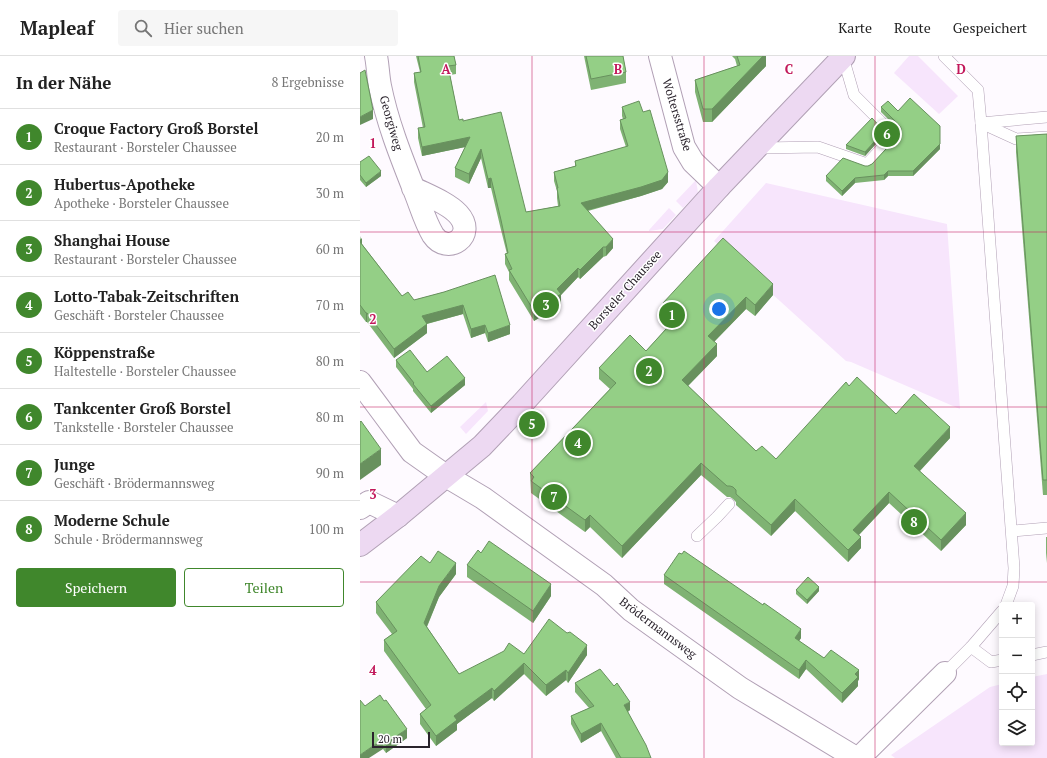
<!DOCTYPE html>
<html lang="de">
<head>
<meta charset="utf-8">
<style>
	:root { --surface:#fff; --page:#f6f6f6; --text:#222; --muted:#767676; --line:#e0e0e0; --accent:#40872c }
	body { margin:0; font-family:"PT Serif",serif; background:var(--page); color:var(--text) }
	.controls { position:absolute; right:12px; bottom:12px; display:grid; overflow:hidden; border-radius:4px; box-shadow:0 2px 10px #0003 }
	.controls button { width:36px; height:36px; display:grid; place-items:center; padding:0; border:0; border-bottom:1px solid var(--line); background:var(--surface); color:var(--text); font:20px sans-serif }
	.scale { position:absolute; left:12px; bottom:10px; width:58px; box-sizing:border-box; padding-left:4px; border:2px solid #2a232c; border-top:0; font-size:11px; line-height:14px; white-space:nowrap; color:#2a232c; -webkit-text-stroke:3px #fff; paint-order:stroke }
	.you { position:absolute; left:359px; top:253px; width:14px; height:14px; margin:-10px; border:3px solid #fff; border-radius:50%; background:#1a73e8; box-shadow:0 0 0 6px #1a73e833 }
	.badge { display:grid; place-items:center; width:26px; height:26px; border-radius:50%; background:var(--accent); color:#fff; font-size:13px; font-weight:700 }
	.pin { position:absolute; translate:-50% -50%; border:2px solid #fff; box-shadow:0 1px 4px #0006 }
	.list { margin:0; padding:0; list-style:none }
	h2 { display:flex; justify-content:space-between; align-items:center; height:52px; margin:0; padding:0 16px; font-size:17px }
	h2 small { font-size:13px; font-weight:400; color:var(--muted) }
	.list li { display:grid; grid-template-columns:26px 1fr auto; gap:12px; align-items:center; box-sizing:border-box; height:56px; padding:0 16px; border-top:1px solid var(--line) }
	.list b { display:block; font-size:15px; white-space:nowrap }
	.list p { margin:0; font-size:13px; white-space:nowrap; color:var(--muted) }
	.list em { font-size:13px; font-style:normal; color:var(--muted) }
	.actions { display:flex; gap:8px; padding:12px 16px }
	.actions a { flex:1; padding:9px 0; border:1px solid var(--accent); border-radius:4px; text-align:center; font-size:14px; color:var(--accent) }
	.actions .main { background:var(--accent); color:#fff }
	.icon { flex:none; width:22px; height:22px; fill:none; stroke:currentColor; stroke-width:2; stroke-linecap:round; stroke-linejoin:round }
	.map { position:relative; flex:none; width:687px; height:702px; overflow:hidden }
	header { display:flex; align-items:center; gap:24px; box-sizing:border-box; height:56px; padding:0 20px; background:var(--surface); border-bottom:1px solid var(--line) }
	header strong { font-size:19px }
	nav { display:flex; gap:22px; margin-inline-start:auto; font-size:14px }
	.search { width:280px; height:36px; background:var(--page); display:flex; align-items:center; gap:10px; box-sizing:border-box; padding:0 14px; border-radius:4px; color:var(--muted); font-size:15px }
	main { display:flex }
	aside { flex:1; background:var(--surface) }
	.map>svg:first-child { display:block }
	.green { fill:#f7e5fc }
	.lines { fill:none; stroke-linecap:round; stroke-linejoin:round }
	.lane-casing { stroke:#b1a0b5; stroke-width:12 }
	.street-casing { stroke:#b1a0b5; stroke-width:24 }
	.secondary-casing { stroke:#b1a0b5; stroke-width:24 }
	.lane { stroke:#fff; stroke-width:11 }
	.street { stroke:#fff; stroke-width:22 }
	.secondary { stroke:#edd9f2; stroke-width:22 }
	.wall { fill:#7fb273 }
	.shaded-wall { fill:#68915e }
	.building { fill:#94cf86; stroke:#68915e }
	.grid { fill:none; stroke:#c2185b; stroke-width:1; stroke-opacity:0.55 }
	.labels { text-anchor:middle; stroke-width:3; stroke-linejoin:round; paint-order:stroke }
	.street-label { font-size:12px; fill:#2a232c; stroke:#fff }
	.grid-label { font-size:13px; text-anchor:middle; font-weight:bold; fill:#c2185b; stroke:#fff; stroke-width:3; stroke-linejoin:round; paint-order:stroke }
</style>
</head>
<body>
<header>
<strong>Mapleaf</strong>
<div class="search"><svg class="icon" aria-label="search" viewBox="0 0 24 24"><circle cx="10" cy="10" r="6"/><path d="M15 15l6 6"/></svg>Hier suchen</div>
<nav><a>Karte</a><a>Route</a><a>Gespeichert</a></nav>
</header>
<main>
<aside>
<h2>In der Nähe<small>8 Ergebnisse</small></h2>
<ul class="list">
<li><span class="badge">1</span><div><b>Croque Factory Groß Borstel</b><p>Restaurant · Borsteler Chaussee</p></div><em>20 m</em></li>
<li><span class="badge">2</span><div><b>Hubertus-Apotheke</b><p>Apotheke · Borsteler Chaussee</p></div><em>30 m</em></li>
<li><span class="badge">3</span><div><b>Shanghai House</b><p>Restaurant · Borsteler Chaussee</p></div><em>60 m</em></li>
<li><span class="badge">4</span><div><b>Lotto-Tabak-Zeitschriften</b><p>Geschäft · Borsteler Chaussee</p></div><em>70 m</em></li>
<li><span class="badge">5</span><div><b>Köppenstraße</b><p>Haltestelle · Borsteler Chaussee</p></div><em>80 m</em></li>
<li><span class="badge">6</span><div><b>Tankcenter Groß Borstel</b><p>Tankstelle · Borsteler Chaussee</p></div><em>80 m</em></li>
<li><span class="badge">7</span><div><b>Junge</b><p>Geschäft · Brödermannsweg</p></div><em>90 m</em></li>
<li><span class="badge">8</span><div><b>Moderne Schule</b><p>Schule · Brödermannsweg</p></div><em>100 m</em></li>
</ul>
<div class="actions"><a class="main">Speichern</a><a>Teilen</a></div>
</aside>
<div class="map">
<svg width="687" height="702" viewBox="0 0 687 702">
	<rect width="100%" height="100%" fill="#fefaff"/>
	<!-- green -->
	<g class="green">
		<path d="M549,0H558L598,40L579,58L534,17Z"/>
		<path d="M336,124L338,137L323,152L316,145Z"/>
		<path d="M406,127L587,168L600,353L491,306L486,305L354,185Z"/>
		<path d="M309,152L316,159L303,173L289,175V174Z"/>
		<path d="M126,346L128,355L106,378L100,371Z"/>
		<path d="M687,618V702H535L531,699L630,631L642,628V687H672V621Z"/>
	</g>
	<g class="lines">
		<!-- lane casing -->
		<g class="lane-casing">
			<g id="lane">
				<path d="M584,0L618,34L621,67L656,83L687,81"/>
				<path d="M397,92L458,91L507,108L534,79L494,39L483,1"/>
				<path d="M652,475L687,472"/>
				<path d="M337,480L357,461L369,448"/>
				<path d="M646,549L653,530L654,512L621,67L687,61"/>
				<path d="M642,555L611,591L631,606L642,604"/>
				<path d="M672,599L687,596"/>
				<path d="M585,617L611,591"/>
			</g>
		</g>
		<!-- street casing -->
		<g class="street-casing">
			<g id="street">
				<path d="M16,0C18,10 18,20 20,30C27,65 40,98 53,131C60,147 64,164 73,179C87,200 118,180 98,158C88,147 67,139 53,132"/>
				<path d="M300,0L324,91L333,106L359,131"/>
				<path d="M0,326L52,396L86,420L123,442L244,529L271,554L380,632L496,702"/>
				<path d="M0,452L9,446L38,460"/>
				<path d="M499,702L585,617"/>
			</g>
		</g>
		<!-- secondary casing -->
		<g class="secondary-casing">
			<path id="secondary" d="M0,489L38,460L122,390L162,348L359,131L484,0"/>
		</g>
		<!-- lane -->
		<use href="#lane" class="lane"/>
		<!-- street -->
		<use href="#street" class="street"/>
		<!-- secondary -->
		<use href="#secondary" class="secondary"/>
	</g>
	<!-- wall -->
	<g class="wall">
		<path d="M56,0H94L96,9V18L90,19L99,64L103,65L166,156L198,150L197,142V135L194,125V116L215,110V105L266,91L260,73V64L263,63L262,60V51L283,56L308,126L302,133L281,140L228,155L253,192L246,200L243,201L220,223L218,221L201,239V248L174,265L149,224V216L145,208V198H147L141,174L131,132H128L121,102L109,128L95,121V112L105,91L62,100L58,82V72H63L54,26V17L60,16Z"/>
		<path d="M224,0H263L266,16V27L231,34Z"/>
		<path d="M372,0H406V10L352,66H343L335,36V24L377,10L375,3Z"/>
		<path d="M521,51L580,93L553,120H528L524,124L495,127L482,140L466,125V120L505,110H508L512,108L539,79L540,76L539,74L521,56Z"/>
		<path d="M687,78V439H683L656,96V80Z"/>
		<path d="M524,79L505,100L486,93V89Z"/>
		<path d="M0,106L21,120L6,131L0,124Z"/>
		<path d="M0,180L2,188L42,240L54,244L84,236L150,278L128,286L125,277L111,282L103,258L67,268V277L34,302L7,266H6L0,258Z"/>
		<path d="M413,239L395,260L386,253L354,286L357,300L328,330L396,395L416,403L489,330L536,358L590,382L560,415L606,469L581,495L529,447L499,479L501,492L488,506L435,455L411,480L376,449V446L373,443L370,441H367L341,419L262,502L230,471L225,476L171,437L170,417L250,333L239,323V312L286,295L311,267L303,259V247Z"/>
		<path d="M36,304L67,316L105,329L71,357L53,335V333L36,311Z"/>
		<path d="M686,481H687V507L686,497Z"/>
		<path d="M107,509L191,540L173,567L107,521Z"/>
		<path d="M96,518L79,541L67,571L99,618L164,598L227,599L208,627L206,624L186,640L164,618L134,645L132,642L97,668V674L76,690L60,668V658L66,653L24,595V584L32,578L16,557V546Z"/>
		<path d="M304,519L441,582L439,585L464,602L499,623L498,625V630L482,647L446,613L439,623L304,528Z"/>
		<path d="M436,534L459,535L447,548L436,538Z"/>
		<path d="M215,627L270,654L268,656L291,702H256L241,675L221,687L211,668V660L229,652L215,636Z"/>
		<path d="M5,650L47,682L26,697L23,693Z"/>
	</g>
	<!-- shaded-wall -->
	<g class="shaded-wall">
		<path d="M403,0H406V10L352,66V53Z"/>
		<path d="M13,54V63L0,69V61Z"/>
		<path d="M524,75V79L505,100V96Z"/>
		<path d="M110,81V90L62,100V91Z"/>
		<path d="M580,88V93L553,120V115Z"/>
		<path d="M121,93V102L109,128V118Z"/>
		<path d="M21,115V120L6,131V127Z"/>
		<path d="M528,115V120L524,124V119Z"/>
		<path d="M308,116V126L302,133L281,140L221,156V147Z"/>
		<path d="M131,122V132H128V123Z"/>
		<path d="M495,122V127L482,140V135Z"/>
		<path d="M2,182V191L0,193V184Z"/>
		<path d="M253,183V192L246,200V191Z"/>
		<path d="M243,191V201L220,223V214Z"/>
		<path d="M218,212V221L201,239V248L174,265V255Z"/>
		<path d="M413,228V239L395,260V249Z"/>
		<path d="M386,241V253L348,292V280Z"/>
		<path d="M103,249V258L62,269V260Z"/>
		<rect x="6" y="257" width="1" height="9"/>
		<path d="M67,268V277L34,302V293Z"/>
		<path d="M125,269V277L111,282V273Z"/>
		<path d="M150,269V278L128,286V277Z"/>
		<path d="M357,288V300L322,336V324Z"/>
		<path d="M105,322V329L71,357V350Z"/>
		<path d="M590,371V382L554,421V410Z"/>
		<path d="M21,393V409L0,424V408Z"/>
		<path d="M341,407V419L262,502V490Z"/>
		<path d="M529,436V447L493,485V474Z"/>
		<path d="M435,443V455L411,480V469Z"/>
		<path d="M606,457V469L581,495V484Z"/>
		<path d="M230,459V471L225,476V464Z"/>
		<path d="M501,481V492L488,506V494Z"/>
		<path d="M96,507V518L79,541L64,577V567L79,530Z"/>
		<path d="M191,528V540L173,567V555Z"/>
		<path d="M459,531V535L447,548V544Z"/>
		<path d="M441,573V582L435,591V582Z"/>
		<path d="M227,589V599L208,627V617Z"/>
		<path d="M446,604V613L439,623V614Z"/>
		<path d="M164,607V618L134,645V635Z"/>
		<path d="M206,614V624L186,640V629Z"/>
		<path d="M499,614V623L498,625V630L482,647V637L495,618Z"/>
		<path d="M132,632V642L97,668V674L76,690V680L94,660Z"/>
		<path d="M270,646V654L264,657V649Z"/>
		<path d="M241,667V675L221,687V678Z"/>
		<path d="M47,673V682L26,697V687Z"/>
		<path d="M23,683V693L9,702H0V699Z"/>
	</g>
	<!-- building -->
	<g class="building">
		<path d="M58,0H94L96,9L88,10L99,64L103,63V65L141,56L166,156L200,150L197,132H198L194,116L216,110L215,105L268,90L260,64L266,62L262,51L279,45L283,56L290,54L308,116L302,124L281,131L221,147L253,183L246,191H243L220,214L218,212L197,233L201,238L174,255L149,214L152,213L145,198L148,197L141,164L131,122L128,123L121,93L109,118L95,112L110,81L62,91L58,72L65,71L54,17L61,16Z"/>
		<path d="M226,0H263L266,16L231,23Z"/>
		<path d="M377,0H403L352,53H343L335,24L380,9Z"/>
		<path d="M5,14L13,54L0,61V17Z"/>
		<path d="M550,42L580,70V88L553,115H528L524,119L495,122L482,135L466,120L483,102L505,110H508L512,108L539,79L541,75V72L539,69L521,51L528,45L538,55Z"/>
		<path d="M512,62L524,75L505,96L486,89Z"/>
		<path d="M687,78V424H683L656,80Z"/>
		<path d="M9,100L21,115L6,127L0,119V106Z"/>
		<path d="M363,182L413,228L395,249L386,241L348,280L357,288L322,324L396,395L402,390L416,403L486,326L489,330L497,321L536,358L554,338L590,371L554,410L606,457L581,484L529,436L493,474L501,481L488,494L435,443L411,469L376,438V434L373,431L370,430H367L341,407L262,490L230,459L225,464L171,425L174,421L170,417L256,327L239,312L270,279L286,295L317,261L303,247Z"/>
		<path d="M0,186L42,240L48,236L54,244L84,236L135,219L150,269L128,277L125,269L111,273L103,249L62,260L67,268L34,293L7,257H6L0,249Z"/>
		<path d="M50,294L67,316L87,300L105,322L71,350L53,328L54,327L36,304Z"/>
		<path d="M1,365L21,393L0,408V366Z"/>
		<path d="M129,485L191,528L173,555L107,509L118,494L121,497Z"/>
		<path d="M78,495L96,507L79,530L64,567L99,618L144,595L149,587L164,598L189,563L207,577L210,576L227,589L208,617L206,614L186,629L164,607L134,635L132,632L94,660L97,664L76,680L60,658L71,649L24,584L37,575L16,546L61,500L70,507Z"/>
		<path d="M324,495L403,549L404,547L441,573L435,582L464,602L471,594L499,614L495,618L498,621L482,637L446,604L439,614L304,519L319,497L322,498Z"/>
		<path d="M448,521L459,531L447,544L436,534Z"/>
		<path d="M240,613L254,630L257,627L270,646L264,649L286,689L291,702H261L241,667L221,678L211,660L234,650L215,627Z"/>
		<path d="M20,639L24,645L26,644L47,673L26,687L23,683L0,699V644L5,650Z"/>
	</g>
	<!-- grid -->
	<path class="grid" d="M172,0V702M344,0V702M515,0V702M0,176H687M0,351H687M0,526H687"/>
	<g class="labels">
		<!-- street labels -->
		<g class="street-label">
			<text transform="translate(317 59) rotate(73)" y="4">Woltersstraße</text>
			<text transform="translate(31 67) rotate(74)" y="4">Georgiweg</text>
			<text transform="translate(265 234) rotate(-48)" y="4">Borsteler Chaussee</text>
			<text transform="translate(298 572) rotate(37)" y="4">Brödermannsweg</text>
		</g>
	</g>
	<g class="grid-label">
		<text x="86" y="18">A</text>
		<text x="258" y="18">B</text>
		<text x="429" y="18">C</text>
		<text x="601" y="18">D</text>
		<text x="13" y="92">1</text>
		<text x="13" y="268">2</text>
		<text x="13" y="443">3</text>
		<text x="13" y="619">4</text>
	</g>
</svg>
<div class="controls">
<button>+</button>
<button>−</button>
<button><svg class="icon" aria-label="locate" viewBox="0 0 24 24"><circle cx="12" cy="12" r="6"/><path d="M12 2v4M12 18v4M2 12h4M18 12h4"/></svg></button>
<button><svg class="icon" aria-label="layers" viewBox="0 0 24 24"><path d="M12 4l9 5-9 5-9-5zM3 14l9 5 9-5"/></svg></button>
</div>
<div class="scale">20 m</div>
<div class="you"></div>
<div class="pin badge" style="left:312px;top:259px">1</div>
<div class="pin badge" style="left:289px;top:315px">2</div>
<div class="pin badge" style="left:186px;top:249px">3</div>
<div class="pin badge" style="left:218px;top:387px">4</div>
<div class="pin badge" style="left:172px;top:368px">5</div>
<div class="pin badge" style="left:527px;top:78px">6</div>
<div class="pin badge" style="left:194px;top:441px">7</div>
<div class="pin badge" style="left:554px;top:466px">8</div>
</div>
</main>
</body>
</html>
